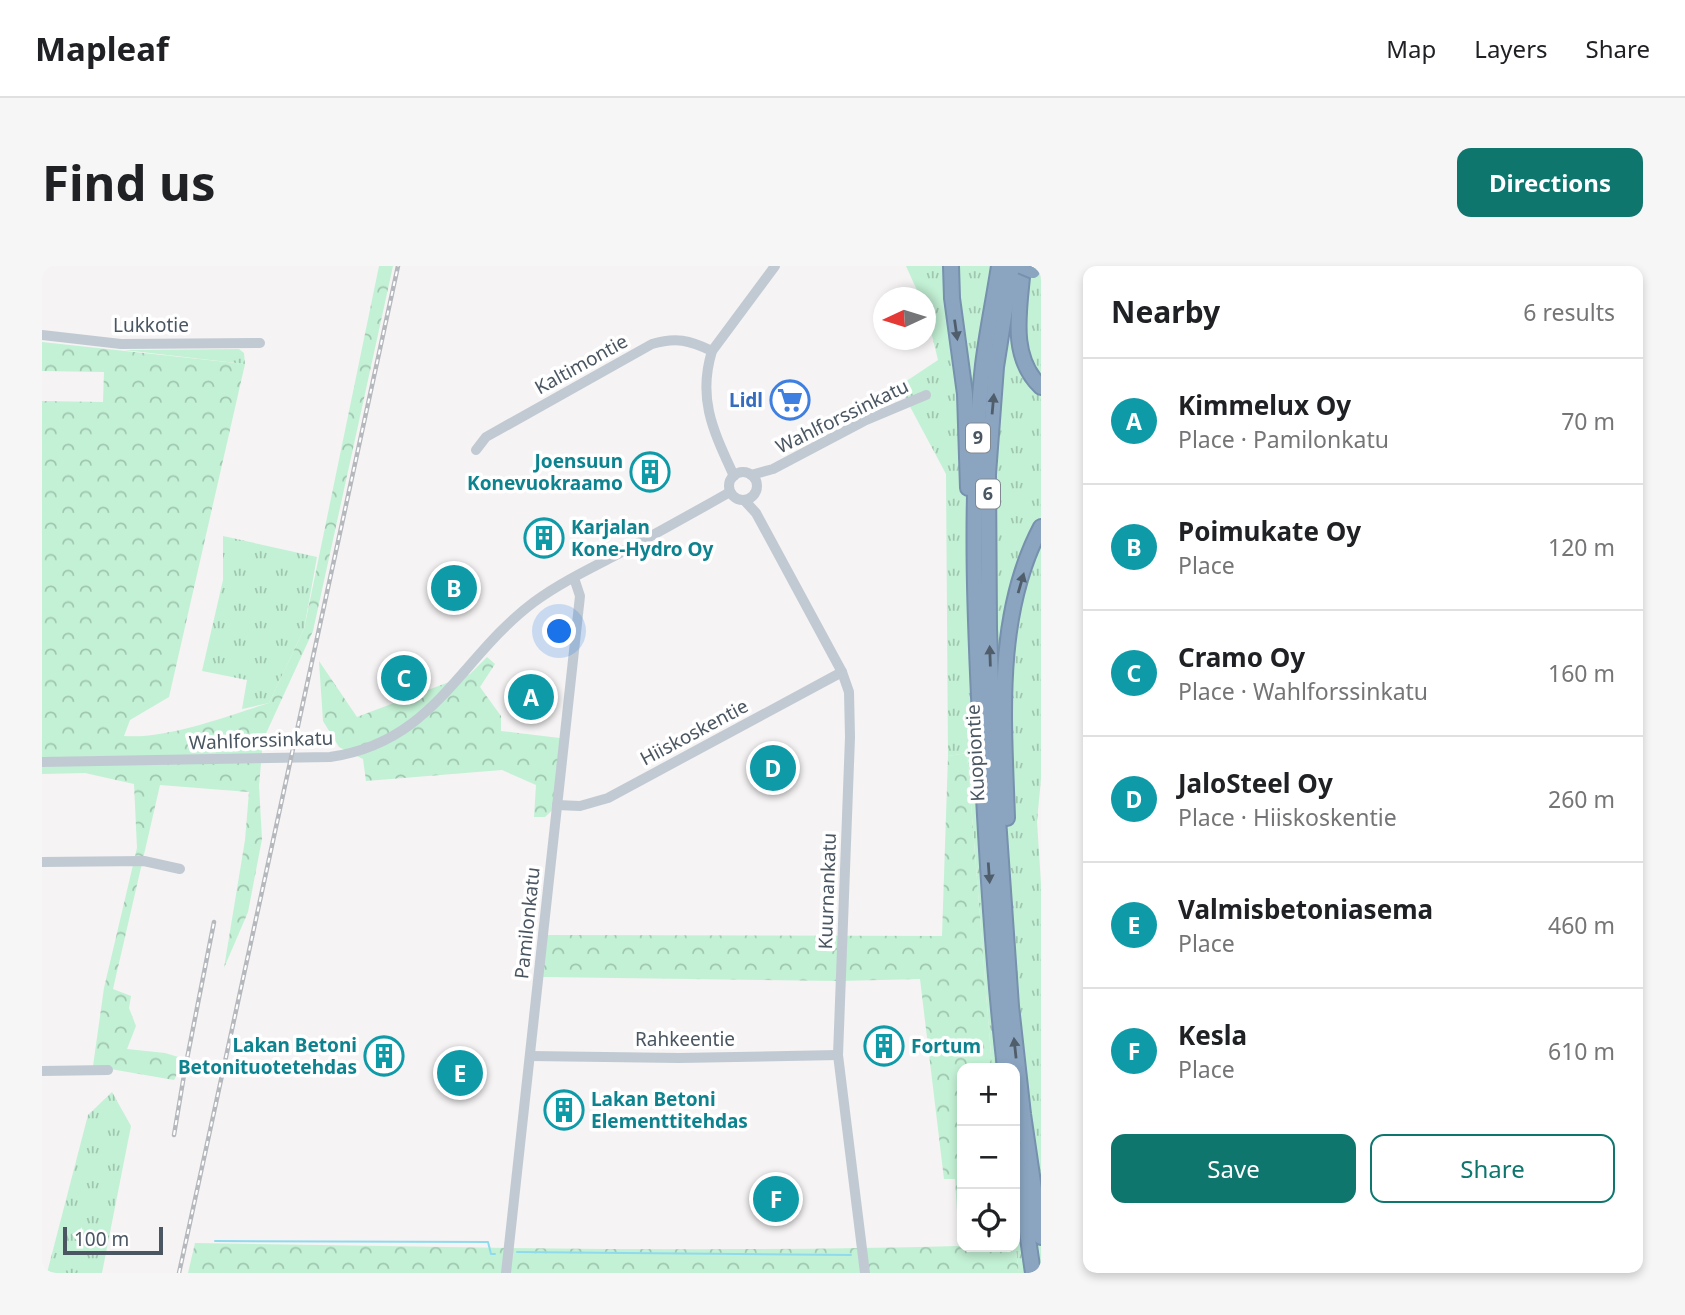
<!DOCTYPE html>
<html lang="en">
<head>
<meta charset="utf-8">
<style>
	:root { --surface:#fff; --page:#f6f6f6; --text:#202124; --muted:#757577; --line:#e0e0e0; --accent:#0f766e }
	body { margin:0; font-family:"Noto Sans",sans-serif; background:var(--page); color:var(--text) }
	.controls { position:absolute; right:21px; bottom:21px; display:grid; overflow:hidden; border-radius:14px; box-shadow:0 4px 10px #0003 }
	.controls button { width:63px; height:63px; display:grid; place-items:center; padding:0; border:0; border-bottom:2px solid var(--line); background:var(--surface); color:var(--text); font:35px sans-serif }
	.compass { position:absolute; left:831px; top:21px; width:63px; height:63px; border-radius:50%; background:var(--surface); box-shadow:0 4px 10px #0003; rotate:266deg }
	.scale { position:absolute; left:21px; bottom:18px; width:100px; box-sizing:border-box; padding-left:7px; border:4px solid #4a5661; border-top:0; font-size:19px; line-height:24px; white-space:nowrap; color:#4a5661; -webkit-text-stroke:5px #fff; paint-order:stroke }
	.you { position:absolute; left:518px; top:366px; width:24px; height:24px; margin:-18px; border:5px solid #fff; border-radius:50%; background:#1a73e8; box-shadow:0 0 0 10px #1a73e833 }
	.badge { display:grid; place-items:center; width:46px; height:46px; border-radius:50%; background:var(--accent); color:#fff; font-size:23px; font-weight:700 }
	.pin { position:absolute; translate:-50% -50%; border:4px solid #fff; box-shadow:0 2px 7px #0006 }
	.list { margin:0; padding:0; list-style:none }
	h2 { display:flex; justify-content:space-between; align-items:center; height:91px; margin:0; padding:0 28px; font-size:30px }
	h2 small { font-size:23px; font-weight:400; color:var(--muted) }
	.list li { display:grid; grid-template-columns:46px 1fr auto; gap:21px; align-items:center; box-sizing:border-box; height:126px; padding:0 28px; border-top:2px solid var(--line) }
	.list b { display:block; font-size:26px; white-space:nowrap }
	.list p { margin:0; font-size:23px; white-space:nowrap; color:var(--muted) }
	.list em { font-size:23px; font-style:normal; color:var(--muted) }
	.actions { display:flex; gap:14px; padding:21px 28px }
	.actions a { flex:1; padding:16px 0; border:2px solid var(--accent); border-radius:14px; text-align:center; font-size:24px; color:var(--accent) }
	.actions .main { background:var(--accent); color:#fff }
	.icon { flex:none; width:38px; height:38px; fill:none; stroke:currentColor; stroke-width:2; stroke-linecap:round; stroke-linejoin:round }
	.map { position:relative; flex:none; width:999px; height:1007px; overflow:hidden; border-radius:14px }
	header { display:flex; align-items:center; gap:42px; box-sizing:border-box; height:98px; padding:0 35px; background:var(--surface); border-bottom:2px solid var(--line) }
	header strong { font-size:33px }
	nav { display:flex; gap:38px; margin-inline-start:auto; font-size:24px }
	.intro { display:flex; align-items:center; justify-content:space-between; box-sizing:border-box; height:168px; padding:0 42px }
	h1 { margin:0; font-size:49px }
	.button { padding:18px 32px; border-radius:14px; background:var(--accent); color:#fff; font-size:24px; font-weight:700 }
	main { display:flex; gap:42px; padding:0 42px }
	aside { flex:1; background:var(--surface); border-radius:14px; box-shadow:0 4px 10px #0003 }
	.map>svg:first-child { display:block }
	.grass { fill:url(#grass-tufts) }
	.forest { fill:url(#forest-crowns) }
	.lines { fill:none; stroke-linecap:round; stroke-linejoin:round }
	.stream { stroke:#90daee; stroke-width:2 }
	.highway-casing { stroke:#7690ad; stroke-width:18 }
	.minor { stroke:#c1cad2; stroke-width:10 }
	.highway { stroke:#8ba5c1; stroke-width:14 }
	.rail-casing { stroke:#b5b8bd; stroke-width:4.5 }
	.rail { stroke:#fff; stroke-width:2; stroke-dasharray:5; stroke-linecap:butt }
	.highway-bridge-casing { stroke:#7690ad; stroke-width:18; stroke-linecap:butt }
	.highway-bridge { stroke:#8ba5c1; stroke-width:14 }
	.oneway { fill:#505e6b }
	.labels { text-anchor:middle; stroke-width:7; stroke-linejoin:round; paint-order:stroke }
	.shield { fill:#fff; stroke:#808990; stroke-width:2 }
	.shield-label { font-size:18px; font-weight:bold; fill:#4a5661 }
	.street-label { font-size:19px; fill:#4a5661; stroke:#fff }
	.shop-label { font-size:19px; font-weight:bold; fill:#366cbe; stroke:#fff; text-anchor:end }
	.culture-label { font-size:19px; font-weight:bold; fill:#0d838f; stroke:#fff; text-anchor:start }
</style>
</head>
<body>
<header>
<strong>Mapleaf</strong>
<nav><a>Map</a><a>Layers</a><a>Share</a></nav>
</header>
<div class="intro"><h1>Find us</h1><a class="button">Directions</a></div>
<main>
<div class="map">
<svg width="999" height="1007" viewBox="0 0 999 1007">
	<defs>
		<pattern id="grass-tufts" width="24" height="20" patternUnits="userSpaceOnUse" patternTransform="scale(1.75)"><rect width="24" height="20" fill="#c3f1d5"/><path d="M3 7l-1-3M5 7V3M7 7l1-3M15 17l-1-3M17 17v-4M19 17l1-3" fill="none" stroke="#a0c6b0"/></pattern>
		<pattern id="forest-crowns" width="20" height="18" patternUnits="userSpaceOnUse" patternTransform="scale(1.75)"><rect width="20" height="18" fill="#c3f1d5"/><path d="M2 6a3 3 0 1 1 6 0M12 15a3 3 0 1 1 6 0" fill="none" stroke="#a0c6b0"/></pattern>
	</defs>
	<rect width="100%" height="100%" fill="#f5f3f3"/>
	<!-- grass -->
	<g class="grass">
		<path d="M864,0H999V513L995,555L999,618V1007H977L973,976V802H950L925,487L906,490L904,208L857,120L896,94L884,45V32L878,31Z"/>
		<path d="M197,83L202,87L203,98L82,84Z"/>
		<path d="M181,270L275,291L262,363L227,437L200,443L205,414L160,405L181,314Z"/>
		<path d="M70,826L89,860L60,1007H5L46,849Z"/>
	</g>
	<!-- forest -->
	<g class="forest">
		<path d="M337,0H351L271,365L221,474L217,520L220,573L206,646L182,702L203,574L207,526L118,519L71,723L89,730L87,742L94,760L85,783L123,787L143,793L132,814L51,800L62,722L95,582L92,518L43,507L0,508V135L61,136L62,106L0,105V76L203,98L127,431L88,454L82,470C126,473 185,450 227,437L262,363Z"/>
		<path d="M445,391L453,398L438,421L459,450V465L526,473L519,536L503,551H492L494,519L460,504L324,515L321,493L297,481L281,455L277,395L315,451L428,408Z"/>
		<path d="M925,487L950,802H920V981H973V976L977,1007H146L153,977C407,981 662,987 917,980L913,913H902L878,713L797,715L501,711L504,669L900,670L906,490Z"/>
	</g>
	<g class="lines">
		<!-- stream -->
		<g class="stream">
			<path d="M173,975L446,976L449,988H453"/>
			<path d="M475,986L809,989"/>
		</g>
		<!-- highway casing -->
		<g class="highway-casing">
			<g id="highway">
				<path d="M909,0L910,32L923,128L926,222"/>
				<path d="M957,0C952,33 945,66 941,99C926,236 934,375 941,512C946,609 952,706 963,802"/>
				<path d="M970,0L954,101L946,208L947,362L952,495L969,740L981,848L999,971"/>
				<path d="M981,0C978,41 966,90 999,121"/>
				<path d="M965,552C962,455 952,350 999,261"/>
				<path d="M973,882L991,1007"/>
			</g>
		</g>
		<!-- minor -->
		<g class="minor">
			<path d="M0,69L79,78L218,77"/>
			<path d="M434,184L444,171L610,78C634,71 647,74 670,85"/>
			<circle cx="701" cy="220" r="14"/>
			<path d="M709,209L731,203L822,155L884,129"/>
			<path d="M692,210C672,166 655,134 670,85L733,0"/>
			<path d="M702,234L714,247L800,406L807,426L808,471L796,789L823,1007"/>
			<path d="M0,496L288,491C393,476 417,392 492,336C518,317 547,303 576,288C613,268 651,247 688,226"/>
			<path d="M515,539L538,540L566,532L800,406"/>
			<path d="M0,596L102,595L138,603"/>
			<path d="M489,790L637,792L796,789"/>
			<path d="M0,805L66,804"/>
			<path d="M464,1007L538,330L532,312"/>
		</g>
		<!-- highway -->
		<use href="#highway" class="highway"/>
		<!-- rail casing -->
		<g class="rail-casing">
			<g id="rail">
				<path d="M132,869L143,803L172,656"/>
				<path d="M137,1007L356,0"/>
			</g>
		</g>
		<!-- rail -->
		<use href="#rail" class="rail"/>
		<!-- highway-bridge casing -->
		<g class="highway-bridge-casing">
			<path id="highway-bridge" d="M979,0L991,5"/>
		</g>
		<!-- highway-bridge -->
		<use href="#highway-bridge" class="highway-bridge"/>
	</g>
	<!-- one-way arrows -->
	<defs><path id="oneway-solid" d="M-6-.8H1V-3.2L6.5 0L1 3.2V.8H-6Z" transform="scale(1.75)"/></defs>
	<g class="oneway">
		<use href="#oneway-solid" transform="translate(914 64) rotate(82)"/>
		<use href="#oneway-solid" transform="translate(951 138) rotate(-85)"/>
		<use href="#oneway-solid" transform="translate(979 317) rotate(-74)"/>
		<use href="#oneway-solid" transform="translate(948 390) rotate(-92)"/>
		<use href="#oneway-solid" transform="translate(947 607) rotate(86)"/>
		<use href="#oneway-solid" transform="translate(973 782) rotate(-96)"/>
	</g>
	<!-- icons -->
	<defs>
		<g id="supermarket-ring" transform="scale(2.0125)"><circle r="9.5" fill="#fff" stroke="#3f7fe0" stroke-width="1.5"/><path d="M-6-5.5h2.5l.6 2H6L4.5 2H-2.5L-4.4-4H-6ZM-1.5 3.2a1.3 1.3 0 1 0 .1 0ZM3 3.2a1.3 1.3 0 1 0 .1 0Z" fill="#3f7fe0"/></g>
		<g id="building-ring" transform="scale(2.0125)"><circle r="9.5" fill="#fff" stroke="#0f9aa8" stroke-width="1.5"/><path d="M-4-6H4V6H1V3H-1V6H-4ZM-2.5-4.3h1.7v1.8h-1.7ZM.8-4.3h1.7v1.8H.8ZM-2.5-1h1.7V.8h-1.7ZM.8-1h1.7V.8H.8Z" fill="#0f9aa8"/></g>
	</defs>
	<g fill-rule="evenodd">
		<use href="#supermarket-ring" x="748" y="134"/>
		<use href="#building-ring" x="608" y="206"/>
		<use href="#building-ring" x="502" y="272"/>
		<use href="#building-ring" x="842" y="780"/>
		<use href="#building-ring" x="342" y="790"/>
		<use href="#building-ring" x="522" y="844"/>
	</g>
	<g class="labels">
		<!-- shield labels -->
		<g class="shield">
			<rect x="924" y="157.5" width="24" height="29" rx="5"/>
			<rect x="934" y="213.5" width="24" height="29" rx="5"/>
		</g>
		<g class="shield-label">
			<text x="936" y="178">9</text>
			<text x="946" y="234">6</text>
		</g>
		<!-- street labels -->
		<g class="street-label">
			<text x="109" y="66">Lukkotie</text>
			<text transform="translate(539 98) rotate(-29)" y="7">Kaltimontie</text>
			<text transform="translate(800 150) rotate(-26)" y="7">Wahlforssinkatu</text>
			<text transform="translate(652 466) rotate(-28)" y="7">Hiiskoskentie</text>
			<text transform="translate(219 474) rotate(-2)" y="7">Wahlforssinkatu</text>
			<text transform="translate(933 487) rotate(-93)" y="7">Kuopiontie</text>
			<text transform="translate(785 625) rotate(-88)" y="7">Kuurnankatu</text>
			<text transform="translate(485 657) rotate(-84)" y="7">Pamilonkatu</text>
			<text x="643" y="780">Rahkeentie</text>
		</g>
		<!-- shop labels -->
		<g class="shop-label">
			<text x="721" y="141">Lidl</text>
		</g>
		<!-- culture labels -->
		<g class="culture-label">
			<text x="581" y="202" text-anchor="end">Joensuun<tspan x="581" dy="22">Konevuokraamo</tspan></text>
			<text x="529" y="268">Karjalan<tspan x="529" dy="22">Kone-Hydro Oy</tspan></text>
			<text x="315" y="786" text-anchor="end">Lakan Betoni<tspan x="315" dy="22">Betonituotetehdas</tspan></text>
			<text x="869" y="787">Fortum</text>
			<text x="549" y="840">Lakan Betoni<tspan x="549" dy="22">Elementtitehdas</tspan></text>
		</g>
	</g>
</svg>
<div class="controls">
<button>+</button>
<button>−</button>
<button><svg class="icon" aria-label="locate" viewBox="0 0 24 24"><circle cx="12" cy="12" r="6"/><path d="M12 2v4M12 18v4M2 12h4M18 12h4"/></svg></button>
</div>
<svg class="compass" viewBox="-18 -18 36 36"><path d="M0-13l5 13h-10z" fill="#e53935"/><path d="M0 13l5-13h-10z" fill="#757577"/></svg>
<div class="scale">100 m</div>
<div class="you"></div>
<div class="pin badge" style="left:489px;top:431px;background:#0f9aa8">A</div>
<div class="pin badge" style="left:412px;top:322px;background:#0f9aa8">B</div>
<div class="pin badge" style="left:362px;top:412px;background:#0f9aa8">C</div>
<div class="pin badge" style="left:731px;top:502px;background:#0f9aa8">D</div>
<div class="pin badge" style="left:418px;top:807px;background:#0f9aa8">E</div>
<div class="pin badge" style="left:734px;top:933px;background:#0f9aa8">F</div>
</div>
<aside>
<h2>Nearby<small>6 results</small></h2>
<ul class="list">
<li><span class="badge" style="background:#0f9aa8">A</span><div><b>Kimmelux Oy</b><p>Place · Pamilonkatu</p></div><em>70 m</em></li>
<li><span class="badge" style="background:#0f9aa8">B</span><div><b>Poimukate Oy</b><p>Place</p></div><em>120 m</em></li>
<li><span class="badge" style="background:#0f9aa8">C</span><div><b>Cramo Oy</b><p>Place · Wahlforssinkatu</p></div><em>160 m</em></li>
<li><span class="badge" style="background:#0f9aa8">D</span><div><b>JaloSteel Oy</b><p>Place · Hiiskoskentie</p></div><em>260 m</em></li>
<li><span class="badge" style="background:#0f9aa8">E</span><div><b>Valmisbetoniasema</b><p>Place</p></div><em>460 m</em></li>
<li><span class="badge" style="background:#0f9aa8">F</span><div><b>Kesla</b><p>Place</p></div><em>610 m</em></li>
</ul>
<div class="actions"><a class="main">Save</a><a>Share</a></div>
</aside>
</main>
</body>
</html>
